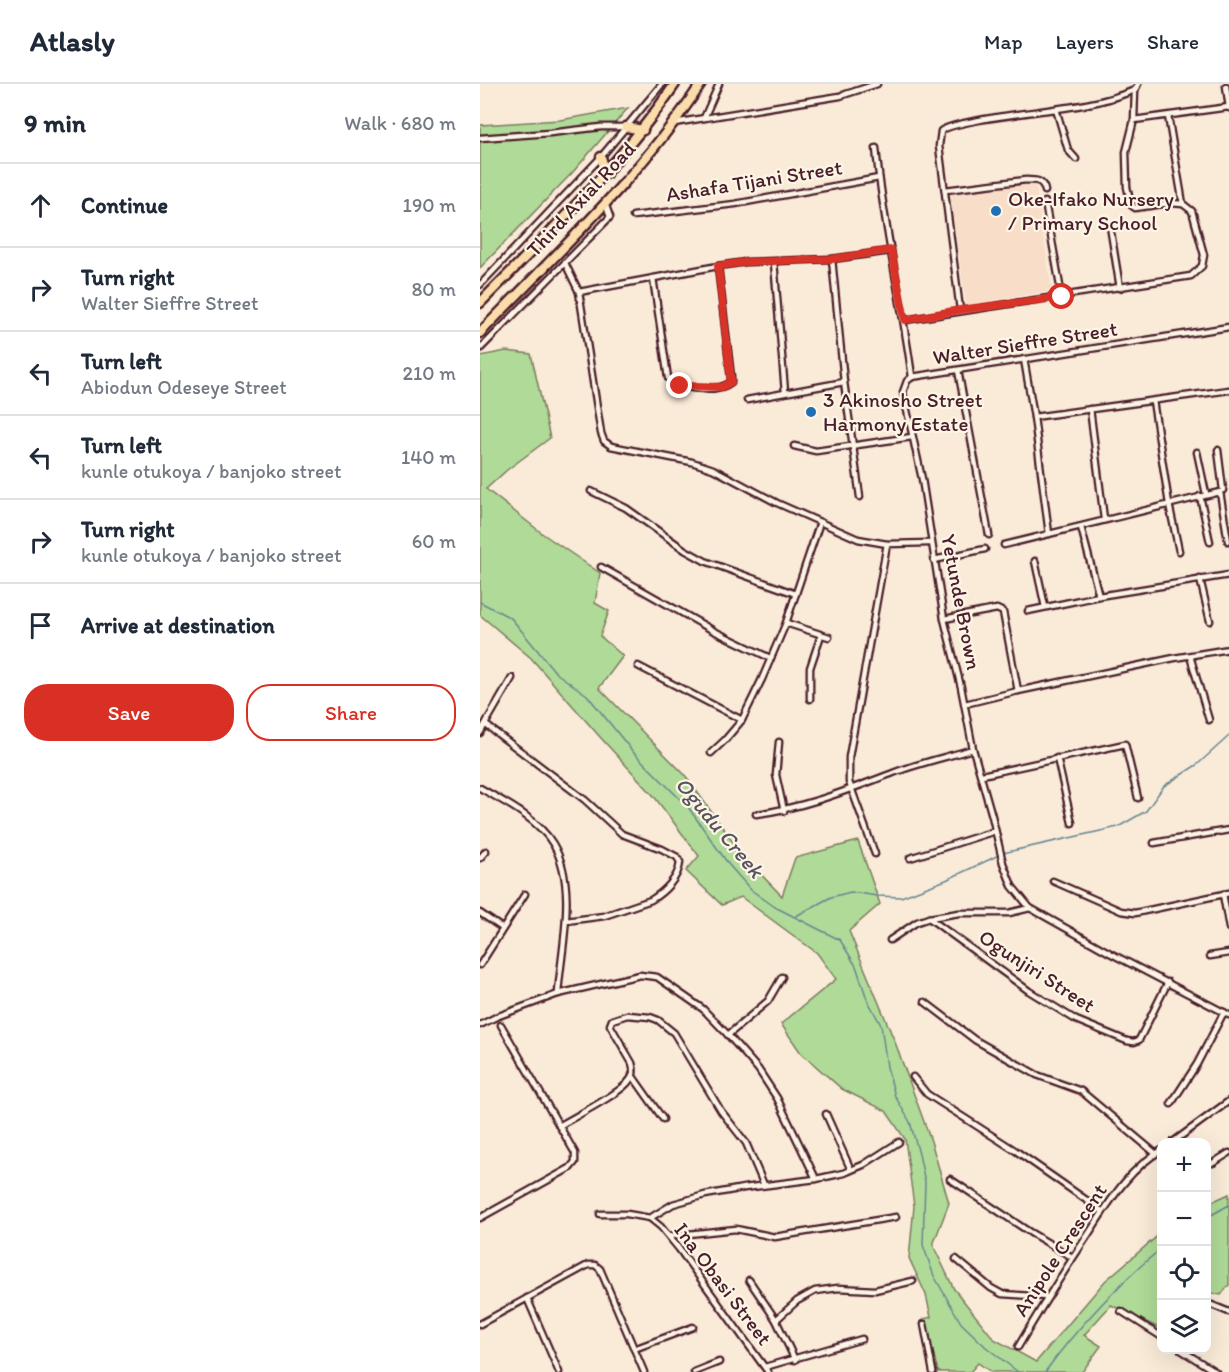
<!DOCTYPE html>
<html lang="en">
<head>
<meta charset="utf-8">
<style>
	:root { --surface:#fff; --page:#f2f2f3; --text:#1f2937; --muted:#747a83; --line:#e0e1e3; --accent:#d93025 }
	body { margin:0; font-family:Itim,sans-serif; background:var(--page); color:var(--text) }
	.controls { position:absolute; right:18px; bottom:18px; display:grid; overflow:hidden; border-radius:12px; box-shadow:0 6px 24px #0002 }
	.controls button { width:54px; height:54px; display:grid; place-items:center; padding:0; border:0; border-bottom:2px solid var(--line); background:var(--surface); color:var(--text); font:30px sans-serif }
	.stop { position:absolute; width:18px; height:18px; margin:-14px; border:4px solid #d93025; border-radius:50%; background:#fff }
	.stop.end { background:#d93025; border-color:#fff; box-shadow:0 2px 6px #0008 }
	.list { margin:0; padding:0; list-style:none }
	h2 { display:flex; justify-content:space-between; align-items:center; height:78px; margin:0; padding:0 24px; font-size:26px }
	h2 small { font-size:20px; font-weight:400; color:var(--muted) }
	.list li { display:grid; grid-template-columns:39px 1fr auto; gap:18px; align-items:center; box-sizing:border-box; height:84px; padding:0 24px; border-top:2px solid var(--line) }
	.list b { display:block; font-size:22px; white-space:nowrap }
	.list p { margin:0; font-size:20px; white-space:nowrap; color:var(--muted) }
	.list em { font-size:20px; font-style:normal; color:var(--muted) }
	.actions { display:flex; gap:12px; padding:18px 24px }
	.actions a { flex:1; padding:14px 0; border:2px solid var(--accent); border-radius:24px; text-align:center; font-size:21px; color:var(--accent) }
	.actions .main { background:var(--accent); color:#fff }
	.icon { flex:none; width:33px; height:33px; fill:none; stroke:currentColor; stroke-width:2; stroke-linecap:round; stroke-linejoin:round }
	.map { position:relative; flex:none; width:749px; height:1288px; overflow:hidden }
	header { display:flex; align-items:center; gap:36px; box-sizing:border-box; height:84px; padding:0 30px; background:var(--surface); border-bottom:2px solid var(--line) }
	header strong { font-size:28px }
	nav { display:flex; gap:33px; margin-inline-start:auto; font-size:21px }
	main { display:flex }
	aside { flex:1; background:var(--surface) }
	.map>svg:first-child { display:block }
	.built { fill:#f8dec9 }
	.green { fill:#afda97; stroke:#7c7c61; stroke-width:1.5 }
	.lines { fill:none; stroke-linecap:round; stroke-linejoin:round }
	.stream { stroke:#678692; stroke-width:1.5 }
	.street-casing { stroke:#4a1f2b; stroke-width:9 }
	.highway-casing { stroke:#4a1f2b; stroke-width:13 }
	.street { stroke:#fcf5e5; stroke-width:4.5 }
	.highway { stroke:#fbddab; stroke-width:8 }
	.route { stroke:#d93025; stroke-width:8 }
	.poi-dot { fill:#1f6fb2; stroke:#fcf5e5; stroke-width:2 }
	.labels { text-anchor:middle; stroke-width:4.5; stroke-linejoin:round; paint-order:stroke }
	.street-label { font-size:21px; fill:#4a1f2b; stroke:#fcf5e5 }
	.poi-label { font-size:21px; fill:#4a1f2b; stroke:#fcf5e5; text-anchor:start }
	.water-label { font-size:22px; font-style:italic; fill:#59525f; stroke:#fcf5e5 }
</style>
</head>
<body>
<header>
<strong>Atlasly</strong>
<nav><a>Map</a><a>Layers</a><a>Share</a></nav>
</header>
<main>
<aside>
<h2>9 min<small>Walk · 680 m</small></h2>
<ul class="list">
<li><svg class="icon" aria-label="ahead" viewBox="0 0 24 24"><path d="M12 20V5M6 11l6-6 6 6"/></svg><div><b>Continue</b></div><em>190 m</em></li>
<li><svg class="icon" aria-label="right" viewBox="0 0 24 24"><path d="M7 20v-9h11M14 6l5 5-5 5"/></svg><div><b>Turn right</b><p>Walter Sieffre Street</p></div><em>80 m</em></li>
<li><svg class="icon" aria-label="left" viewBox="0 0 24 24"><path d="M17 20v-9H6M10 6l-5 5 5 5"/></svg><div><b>Turn left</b><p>Abiodun Odeseye Street</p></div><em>210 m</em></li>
<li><svg class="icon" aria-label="left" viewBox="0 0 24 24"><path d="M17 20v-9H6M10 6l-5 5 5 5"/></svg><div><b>Turn left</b><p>kunle otukoya / banjoko street</p></div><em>140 m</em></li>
<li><svg class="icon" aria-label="right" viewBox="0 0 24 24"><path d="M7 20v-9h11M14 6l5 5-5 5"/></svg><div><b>Turn right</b><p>kunle otukoya / banjoko street</p></div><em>60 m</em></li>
<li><svg class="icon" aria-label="arrive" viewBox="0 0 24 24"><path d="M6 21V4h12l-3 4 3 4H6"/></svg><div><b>Arrive at destination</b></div></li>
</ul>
<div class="actions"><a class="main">Save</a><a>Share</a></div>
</aside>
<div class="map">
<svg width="749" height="1288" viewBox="0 0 749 1288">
	<rect width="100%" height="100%" fill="#faebd8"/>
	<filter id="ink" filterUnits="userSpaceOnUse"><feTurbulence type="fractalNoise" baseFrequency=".0167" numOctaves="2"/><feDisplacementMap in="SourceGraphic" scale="12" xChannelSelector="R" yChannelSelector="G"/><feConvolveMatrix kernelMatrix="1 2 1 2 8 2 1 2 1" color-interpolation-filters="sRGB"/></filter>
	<g filter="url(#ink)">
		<!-- built -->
		<path class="built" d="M555,99L572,207L486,221L470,109Z"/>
		<!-- green -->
		<g class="green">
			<path d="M148,24L93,88L0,184V41L80,36Z"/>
			<path d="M26,267L51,270L70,354L27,386L6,405L63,450L120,489L115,519L129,527L120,552L143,572L119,604L205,691L263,772L302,812L315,774L378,757L400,820L369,847L415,958L451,1057L469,1119L453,1161L474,1205L514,1255L556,1278L625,1197L681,1149V1245L631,1221L604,1251L621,1262L602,1288H511L498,1279L490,1288H458L444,1235L451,1233L446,1211L429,1174L434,1122L425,1055L406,1027L362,1005L321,969L301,940L356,895L337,869L261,813L242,821L206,787L219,772L173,711L120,653L51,574L0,531V272Z"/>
			<path d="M749,1110V1201L741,1211L727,1208V1120Z"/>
		</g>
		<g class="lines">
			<!-- stream -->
			<g class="stream">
				<path d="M0,518L31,534L76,589L107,611L153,668L208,723L249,781L271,806L295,823L360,856L376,882L387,915L401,941L407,983L415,1012L430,1038L439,1070L445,1098L443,1161L454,1192L481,1239L506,1263L538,1288"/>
				<path d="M523,769L638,743L666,727L684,702L718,680L749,652"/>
				<path d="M316,832L351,813L371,808L397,812L421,813L466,796L519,771"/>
				<path d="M726,1134L749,1121"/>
				<path d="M565,1288C595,1246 642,1196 682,1164"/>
			</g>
			<!-- street casing -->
			<g class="street-casing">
				<g id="street">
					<path d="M746,2L749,24"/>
					<path d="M576,25L588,66L596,75"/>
					<path d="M688,32L703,120"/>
					<path d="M224,34L239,0"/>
					<path d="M654,36L749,23"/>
					<path d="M194,39L360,12L397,0"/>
					<path d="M0,54L70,49L121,43H146"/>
					<path d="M396,64C403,141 422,217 432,293L749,243"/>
					<path d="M465,106L546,96C556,96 563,96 565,107"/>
					<path d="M565,118L582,213"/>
					<path d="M153,132L255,120L399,94"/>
					<path d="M630,142L640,204"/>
					<path d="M411,167L352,175L266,178L238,182L99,208L121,349L124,357L131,362L212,378L233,385L297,419L378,455L407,460L451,459"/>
					<path d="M352,175L364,298L380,413"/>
					<path d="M294,178L305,308"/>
					<path d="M85,179L99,208"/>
					<path d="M173,194L188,294C200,306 238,309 251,298V293L238,182"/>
					<path d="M0,201L121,73L182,0"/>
					<path d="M480,226L459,62L461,47C476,35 580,26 607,20C623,17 640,12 655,6"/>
					<path d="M425,236L711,192L722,182L724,171L712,127L703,120L690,119L655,124L651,121L647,103L646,68L654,36L655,6L658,0"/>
					<path d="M0,265L127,136L130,133L125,119"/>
					<path d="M544,275L554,333L569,450"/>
					<path d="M478,286L509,451"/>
					<path d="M432,293L427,297L423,308L442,395L464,535L481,603L493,665L512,732L523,779L532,802L550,824L630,869L749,931"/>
					<path d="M267,316L364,298"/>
					<path d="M673,317L689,420L699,467"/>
					<path d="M610,325L624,435"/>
					<path d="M554,333L749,306"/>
					<path d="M314,362L336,367L432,353"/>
					<path d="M738,366L743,406"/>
					<path d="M717,368L726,410"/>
					<path d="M111,407L146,424L205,466L225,477L316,510"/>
					<path d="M720,412L730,458"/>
					<path d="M601,443L619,512L749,491"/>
					<path d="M524,461L740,408L748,457"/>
					<path d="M454,476L505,465"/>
					<path d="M555,477L565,523"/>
					<path d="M121,483L234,547L290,574"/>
					<path d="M720,495L730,537"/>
					<path d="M548,527L619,512"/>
					<path d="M464,535L517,525L523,528L538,607"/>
					<path d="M306,539L349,553"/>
					<path d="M710,572L729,636"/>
					<path d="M158,582L262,636"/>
					<path d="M330,615V584L341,551"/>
					<path d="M485,620L538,607L694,574L749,565"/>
					<path d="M6,641L105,716L142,750L182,765L197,773L200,778C199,794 184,808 171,816L124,832L86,837"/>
					<path d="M0,649L32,594"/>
					<path d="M299,658L296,691L304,727"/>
					<path d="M231,669L245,656L262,636L282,595L306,539L340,438"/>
					<path d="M577,674L592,739"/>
					<path d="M502,691L645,660L658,714"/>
					<path d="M0,704C25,718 58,735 73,760C98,802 81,865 78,910"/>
					<path d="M276,730C324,724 368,706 413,689C439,679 467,673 493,665"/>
					<path d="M674,759L749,746"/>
					<path d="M395,770L369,698V673L407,460"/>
					<path d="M0,774L6,767"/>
					<path d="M430,774L515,747"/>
					<path d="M573,797L641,827L655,829L749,809"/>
					<path d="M743,810L749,844"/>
					<path d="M0,829L22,844"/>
					<path d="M449,834L549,907L596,936L647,957L654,958L659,956L688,898"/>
					<path d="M410,856L437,838L449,834L479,829H529L550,824"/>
					<path d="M730,872L749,869"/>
					<path d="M0,881L45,810"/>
					<path d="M445,918L495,956L557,991L601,1007L675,1069"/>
					<path d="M0,941L16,933L78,910L160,891L177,893L223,925L248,951L278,985L297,1014L336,1095"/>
					<path d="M248,951L288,917L302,893"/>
					<path d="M152,991L183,1035"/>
					<path d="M433,993L447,1010L536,1067L622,1127"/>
					<path d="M691,1020L717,980L744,928"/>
					<path d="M346,1030L371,1086"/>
					<path d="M79,1042C94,1033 141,1009 149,997C154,992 154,985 152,979L130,941L132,936L147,931L170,933L178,936L194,949L241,1027L266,1059L284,1101"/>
					<path d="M693,1058L749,1017"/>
					<path d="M726,1079H733L749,1069"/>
					<path d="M470,1095L551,1149L592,1173"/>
					<path d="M120,1130H147L170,1134L193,1120L225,1111L264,1104L336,1095L364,1089L383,1081L419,1058"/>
					<path d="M0,1134L90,1084L95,1078V1069L21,941"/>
					<path d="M170,1134L181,1143L199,1165L288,1288"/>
					<path d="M189,1152L256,1145L295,1153L416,1133"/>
					<path d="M476,1175L511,1204L522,1210L567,1213"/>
					<path d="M269,1196L296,1236L315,1276"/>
					<path d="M47,1214L79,1288"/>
					<path d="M732,1221L749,1228"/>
					<path d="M641,1227L682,1253"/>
					<path d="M296,1236L317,1217L335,1207L358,1204L395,1206L433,1197"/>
					<path d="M0,1240L108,1181H115L120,1185L164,1288"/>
					<path d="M444,1240L453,1288"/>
					<path d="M538,1263C559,1227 581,1192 604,1157C626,1124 646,1086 682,1066"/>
					<path d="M154,1265L213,1243"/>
					<path d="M701,1266L736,1288"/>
					<path d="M285,1283L382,1255"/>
					<path d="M214,1288L239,1278"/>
				</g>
			</g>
			<!-- highway casing -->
			<g class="highway-casing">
				<g id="highway">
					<path d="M146,43L163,46"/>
					<path d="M121,73L126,90"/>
					<path d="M0,219C69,149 140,81 195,0"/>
					<path d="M0,249C77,169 160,92 221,0"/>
				</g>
			</g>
			<!-- street -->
			<use href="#street" class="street"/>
			<!-- highway -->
			<use href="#highway" class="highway"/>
		</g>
	</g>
	<g class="lines" filter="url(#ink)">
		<!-- route -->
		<path class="route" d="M200,302L242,303L251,298L238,182L266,178L352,175L411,166L425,236L480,226L582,213"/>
	</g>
	<!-- markers -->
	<g class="poi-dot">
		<circle cx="516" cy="127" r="6"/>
		<circle cx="331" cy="328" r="6"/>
	</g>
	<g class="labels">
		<!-- street labels -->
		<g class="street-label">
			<text transform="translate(274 97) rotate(-9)" y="7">Ashafa Tijani Street</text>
			<text transform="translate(101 115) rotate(-47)" y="7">Third Axial Road</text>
			<text transform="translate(545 259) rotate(-9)" y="7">Walter Sieffre Street</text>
			<text transform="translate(481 518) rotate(79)" y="7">Yetunde Brown</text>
			<text transform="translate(557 887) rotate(33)" y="7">Ogunjiri Street</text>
			<text transform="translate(580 1166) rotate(-57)" y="7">Anipole Crescent</text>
			<text transform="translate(243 1200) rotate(53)" y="7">Ina Obasi Street</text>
		</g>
		<!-- poi labels -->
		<g class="poi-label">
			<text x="528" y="122">Oke-Ifako Nursery<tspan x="528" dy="24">/ Primary School</tspan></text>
			<text x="343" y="323">3 Akinosho Street<tspan x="343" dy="24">Harmony Estate</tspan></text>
		</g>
		<!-- water labels -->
		<g class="water-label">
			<text transform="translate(240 743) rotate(50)" y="8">Ogudu Creek</text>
		</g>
	</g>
</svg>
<div class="controls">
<button>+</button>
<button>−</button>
<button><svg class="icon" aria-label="locate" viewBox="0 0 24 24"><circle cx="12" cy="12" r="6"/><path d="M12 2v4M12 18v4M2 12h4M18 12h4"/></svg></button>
<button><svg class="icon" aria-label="layers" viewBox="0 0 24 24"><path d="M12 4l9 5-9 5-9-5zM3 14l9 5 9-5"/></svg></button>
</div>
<div class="stop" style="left:582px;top:213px"></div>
<div class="stop end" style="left:200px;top:302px"></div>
</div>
</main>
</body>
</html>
